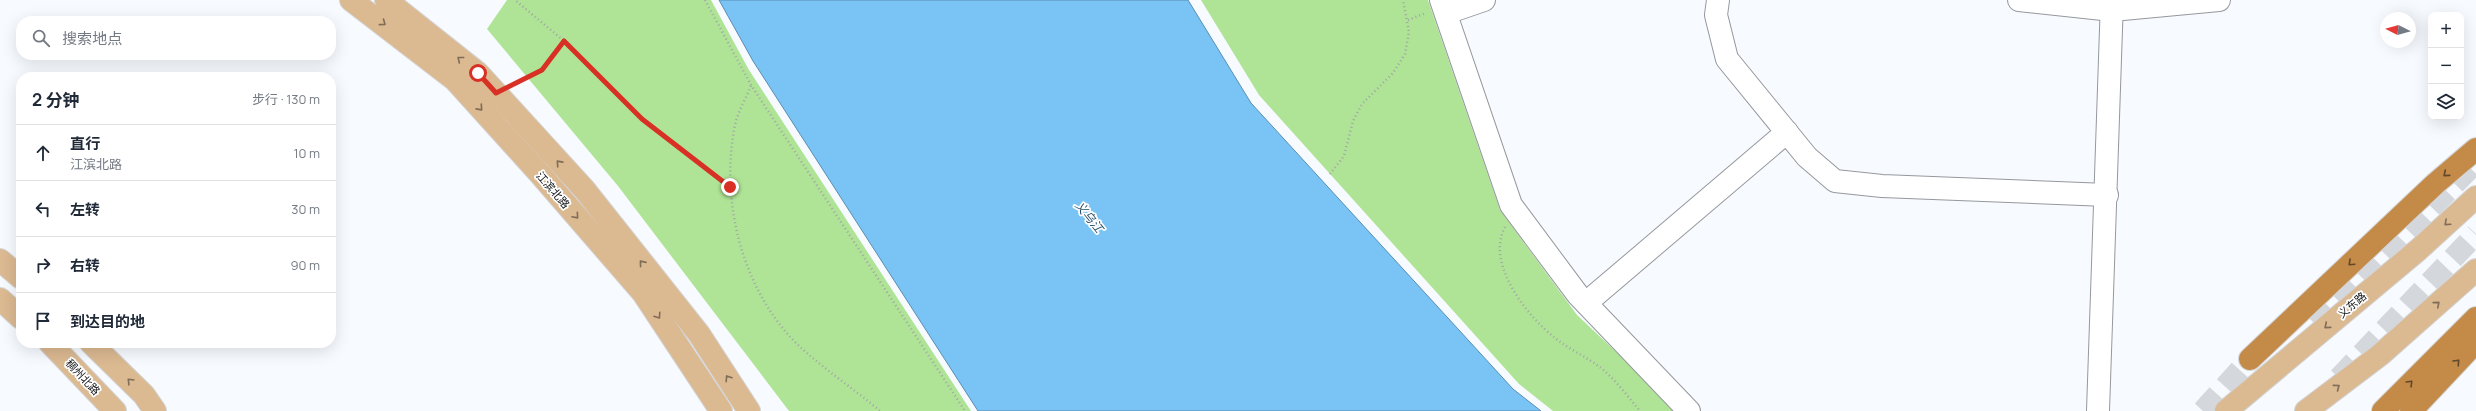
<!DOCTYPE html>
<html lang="zh">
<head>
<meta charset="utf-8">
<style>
	:root { --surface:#fff; --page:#f2f2f3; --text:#1f2937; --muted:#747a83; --line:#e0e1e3 }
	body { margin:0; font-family:Manrope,"Noto Sans SC",sans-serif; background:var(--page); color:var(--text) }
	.controls { position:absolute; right:12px; top:12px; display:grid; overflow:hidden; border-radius:8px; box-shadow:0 4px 16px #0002 }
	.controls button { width:36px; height:36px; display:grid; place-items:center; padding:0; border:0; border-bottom:1px solid var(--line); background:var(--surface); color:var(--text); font:20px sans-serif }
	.compass { position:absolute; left:2380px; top:12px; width:36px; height:36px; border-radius:50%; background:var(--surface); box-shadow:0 4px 16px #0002; rotate:276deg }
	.stop { position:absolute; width:12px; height:12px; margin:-9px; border:3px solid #d93025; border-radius:50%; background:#fff }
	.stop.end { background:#d93025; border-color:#fff; box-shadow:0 1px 4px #0008 }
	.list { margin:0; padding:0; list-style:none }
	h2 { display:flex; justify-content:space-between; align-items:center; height:52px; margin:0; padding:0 16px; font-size:17px }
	h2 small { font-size:13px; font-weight:400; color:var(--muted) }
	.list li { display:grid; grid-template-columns:26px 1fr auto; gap:12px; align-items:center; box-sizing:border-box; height:56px; padding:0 16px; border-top:1px solid var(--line) }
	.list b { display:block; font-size:15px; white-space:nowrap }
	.list p { margin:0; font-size:13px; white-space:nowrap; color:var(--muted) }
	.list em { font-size:13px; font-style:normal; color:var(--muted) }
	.icon { flex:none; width:22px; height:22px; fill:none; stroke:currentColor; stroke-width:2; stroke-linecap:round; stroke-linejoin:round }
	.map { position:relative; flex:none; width:2476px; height:411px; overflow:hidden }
	.search { position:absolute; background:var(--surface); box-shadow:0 4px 16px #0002; left:16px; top:16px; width:320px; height:44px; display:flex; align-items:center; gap:10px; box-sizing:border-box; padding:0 14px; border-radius:16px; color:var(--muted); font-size:15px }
	.panel { position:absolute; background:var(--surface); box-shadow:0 4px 16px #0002; left:16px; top:72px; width:320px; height:276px; border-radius:16px }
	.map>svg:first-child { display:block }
	.green { fill:#afe496 }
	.water { fill:#79c3f5; stroke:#5a8eb1 }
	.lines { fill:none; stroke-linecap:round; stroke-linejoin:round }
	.highway-tunnel { stroke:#d4d7dc; stroke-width:22; stroke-dasharray:22 11; stroke-linecap:butt }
	.minor-casing { stroke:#95989c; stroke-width:24 }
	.major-casing { stroke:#d4d4d5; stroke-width:24 }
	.highway-casing { stroke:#d4d4d5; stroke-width:24 }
	.path { stroke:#a1a4a8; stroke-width:2.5; stroke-dasharray:1 3; stroke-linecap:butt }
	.minor { stroke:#fff; stroke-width:22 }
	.major { stroke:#dbb991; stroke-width:22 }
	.highway { stroke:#c38a48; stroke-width:22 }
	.oneway { stroke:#806d58 }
	.oneway2 { stroke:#61472b }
	.route { stroke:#d93025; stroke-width:5 }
	.labels { text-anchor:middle; stroke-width:3.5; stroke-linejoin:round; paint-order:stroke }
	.street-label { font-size:11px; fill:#101113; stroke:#fff }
	.water-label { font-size:12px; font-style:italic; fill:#244c66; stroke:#fff }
</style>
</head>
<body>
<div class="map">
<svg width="2476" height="411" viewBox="0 0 2476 411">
	<rect width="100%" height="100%" fill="#f7faff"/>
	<!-- green -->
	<g class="green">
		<path d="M507,0H711L749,70L971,411H789L618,186L487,29Z"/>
		<path d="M1201,0H1428L1500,210L1577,315L1679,411H1553L1519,384L1259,95Z"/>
	</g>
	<!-- water -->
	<path class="water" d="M719,0H1188L1251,103L1513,389L1541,411H978L753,61Z"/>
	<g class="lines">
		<!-- highway-tunnel -->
		<g class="highway-tunnel">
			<path d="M2316,325L2476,162"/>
			<path d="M2339,378L2476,234"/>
			<path d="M2203,411L2250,359"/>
		</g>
		<!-- minor casing -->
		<g class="minor-casing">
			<g id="minor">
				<path d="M1441,0L1511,205L1578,295L1689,411"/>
				<path d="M1718,0L1716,15L1727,59L1807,157L1835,181L1882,186L2107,195"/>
				<path d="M2019,0L2112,10L2219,0"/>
				<path d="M1446,13L1484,0"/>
				<path d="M1586,303L1787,132"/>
				<path d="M2098,411L2112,0"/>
			</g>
		</g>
		<!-- major casing -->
		<g class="major-casing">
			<g id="major">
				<path d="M351,0L455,80L540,174L643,293L721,411"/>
				<path d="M386,0L478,73L584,189L699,334L749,411"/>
				<path d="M0,260L21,278"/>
				<path d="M0,299L21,318"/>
				<path d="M50,343L115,411"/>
				<path d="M91,343L144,395L155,411"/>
				<path d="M2226,411L2418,250L2476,197"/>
				<path d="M2306,411L2380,355L2476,270"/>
			</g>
		</g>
		<!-- highway casing -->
		<g class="highway-casing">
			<g id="highway">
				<path d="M2250,359L2435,184L2476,149"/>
				<path d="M2383,411L2476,318"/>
				<path d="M2411,411L2476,342"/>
			</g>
		</g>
		<!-- path -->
		<g class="path">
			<path d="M705,0L751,85L965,411"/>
			<path d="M1408,20L1426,13"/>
			<path d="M564,41L642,119L730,187"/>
			<path d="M515,85L542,69L564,41L515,0"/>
			<path d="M751,86C746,98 738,112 735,125C720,199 741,285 793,340C820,367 852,387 880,411"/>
			<path d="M1330,174L1344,156L1353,121L1362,104L1393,73L1405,54L1409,32L1403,0"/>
			<path d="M1505,227C1485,264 1528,317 1555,338C1570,350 1587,357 1601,368C1616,380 1628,397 1640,411"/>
		</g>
		<!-- minor -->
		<use href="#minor" class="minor"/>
		<!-- major -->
		<use href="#major" class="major"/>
		<!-- highway -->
		<use href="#highway" class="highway"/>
	</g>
	<!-- one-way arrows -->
	<defs><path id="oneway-chevron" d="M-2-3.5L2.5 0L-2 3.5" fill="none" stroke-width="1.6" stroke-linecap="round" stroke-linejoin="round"/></defs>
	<g class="oneway">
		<use href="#oneway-chevron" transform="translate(383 23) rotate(36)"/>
		<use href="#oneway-chevron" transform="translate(460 59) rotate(-141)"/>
		<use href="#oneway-chevron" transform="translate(480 108) rotate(48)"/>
		<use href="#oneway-chevron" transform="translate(559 163) rotate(-132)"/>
		<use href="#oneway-chevron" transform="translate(576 216) rotate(49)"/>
		<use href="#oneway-chevron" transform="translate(2447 223) rotate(138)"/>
		<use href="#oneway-chevron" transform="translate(642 263) rotate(-129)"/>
		<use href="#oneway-chevron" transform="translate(2437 304) rotate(-41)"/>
		<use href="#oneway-chevron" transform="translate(658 316) rotate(56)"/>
		<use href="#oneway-chevron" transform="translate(2327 326) rotate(140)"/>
		<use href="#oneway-chevron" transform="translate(728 378) rotate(-123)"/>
		<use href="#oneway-chevron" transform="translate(130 381) rotate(-135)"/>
		<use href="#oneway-chevron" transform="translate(2337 387) rotate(-37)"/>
	</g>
	<g class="oneway2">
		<use href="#oneway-chevron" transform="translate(2446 174) rotate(140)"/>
		<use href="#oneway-chevron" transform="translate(2351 263) rotate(137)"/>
		<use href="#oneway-chevron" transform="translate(2457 362) rotate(-47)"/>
		<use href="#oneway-chevron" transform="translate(2410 383) rotate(-45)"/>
	</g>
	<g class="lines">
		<!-- route -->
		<path class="route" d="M478,73L496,93L542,70L564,41L642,119L730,187"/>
	</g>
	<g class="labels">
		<!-- street labels -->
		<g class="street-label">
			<text transform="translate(553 190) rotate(49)" y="4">江滨北路</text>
			<text transform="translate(2352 305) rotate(-40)" y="4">义东路</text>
			<text transform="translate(83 377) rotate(47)" y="4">稠州北路</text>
		</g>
		<!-- water labels -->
		<g class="water-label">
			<text transform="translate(1089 217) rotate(51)" y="4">义乌江</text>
		</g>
	</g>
</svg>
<div class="controls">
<button>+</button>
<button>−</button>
<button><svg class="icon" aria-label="layers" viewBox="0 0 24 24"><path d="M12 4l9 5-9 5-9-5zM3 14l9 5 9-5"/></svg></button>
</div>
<svg class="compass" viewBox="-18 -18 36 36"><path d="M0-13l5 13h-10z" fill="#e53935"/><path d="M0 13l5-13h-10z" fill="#747a83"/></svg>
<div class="stop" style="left:478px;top:73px"></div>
<div class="stop end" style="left:730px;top:187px"></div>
<div class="search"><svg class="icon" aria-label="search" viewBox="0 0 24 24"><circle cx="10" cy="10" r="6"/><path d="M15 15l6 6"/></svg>搜索地点</div>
<section class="panel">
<h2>2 分钟<small>步行 · 130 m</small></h2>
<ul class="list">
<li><svg class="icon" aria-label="ahead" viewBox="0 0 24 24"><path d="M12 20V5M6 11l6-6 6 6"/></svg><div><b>直行</b><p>江滨北路</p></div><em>10 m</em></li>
<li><svg class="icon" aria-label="left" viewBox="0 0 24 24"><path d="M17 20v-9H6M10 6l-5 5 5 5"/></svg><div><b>左转</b></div><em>30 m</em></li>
<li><svg class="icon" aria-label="right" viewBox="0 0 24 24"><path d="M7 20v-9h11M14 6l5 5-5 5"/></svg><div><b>右转</b></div><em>90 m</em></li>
<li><svg class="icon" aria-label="arrive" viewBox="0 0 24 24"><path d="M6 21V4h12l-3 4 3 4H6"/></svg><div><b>到达目的地</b></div></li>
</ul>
</section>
</div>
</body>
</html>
